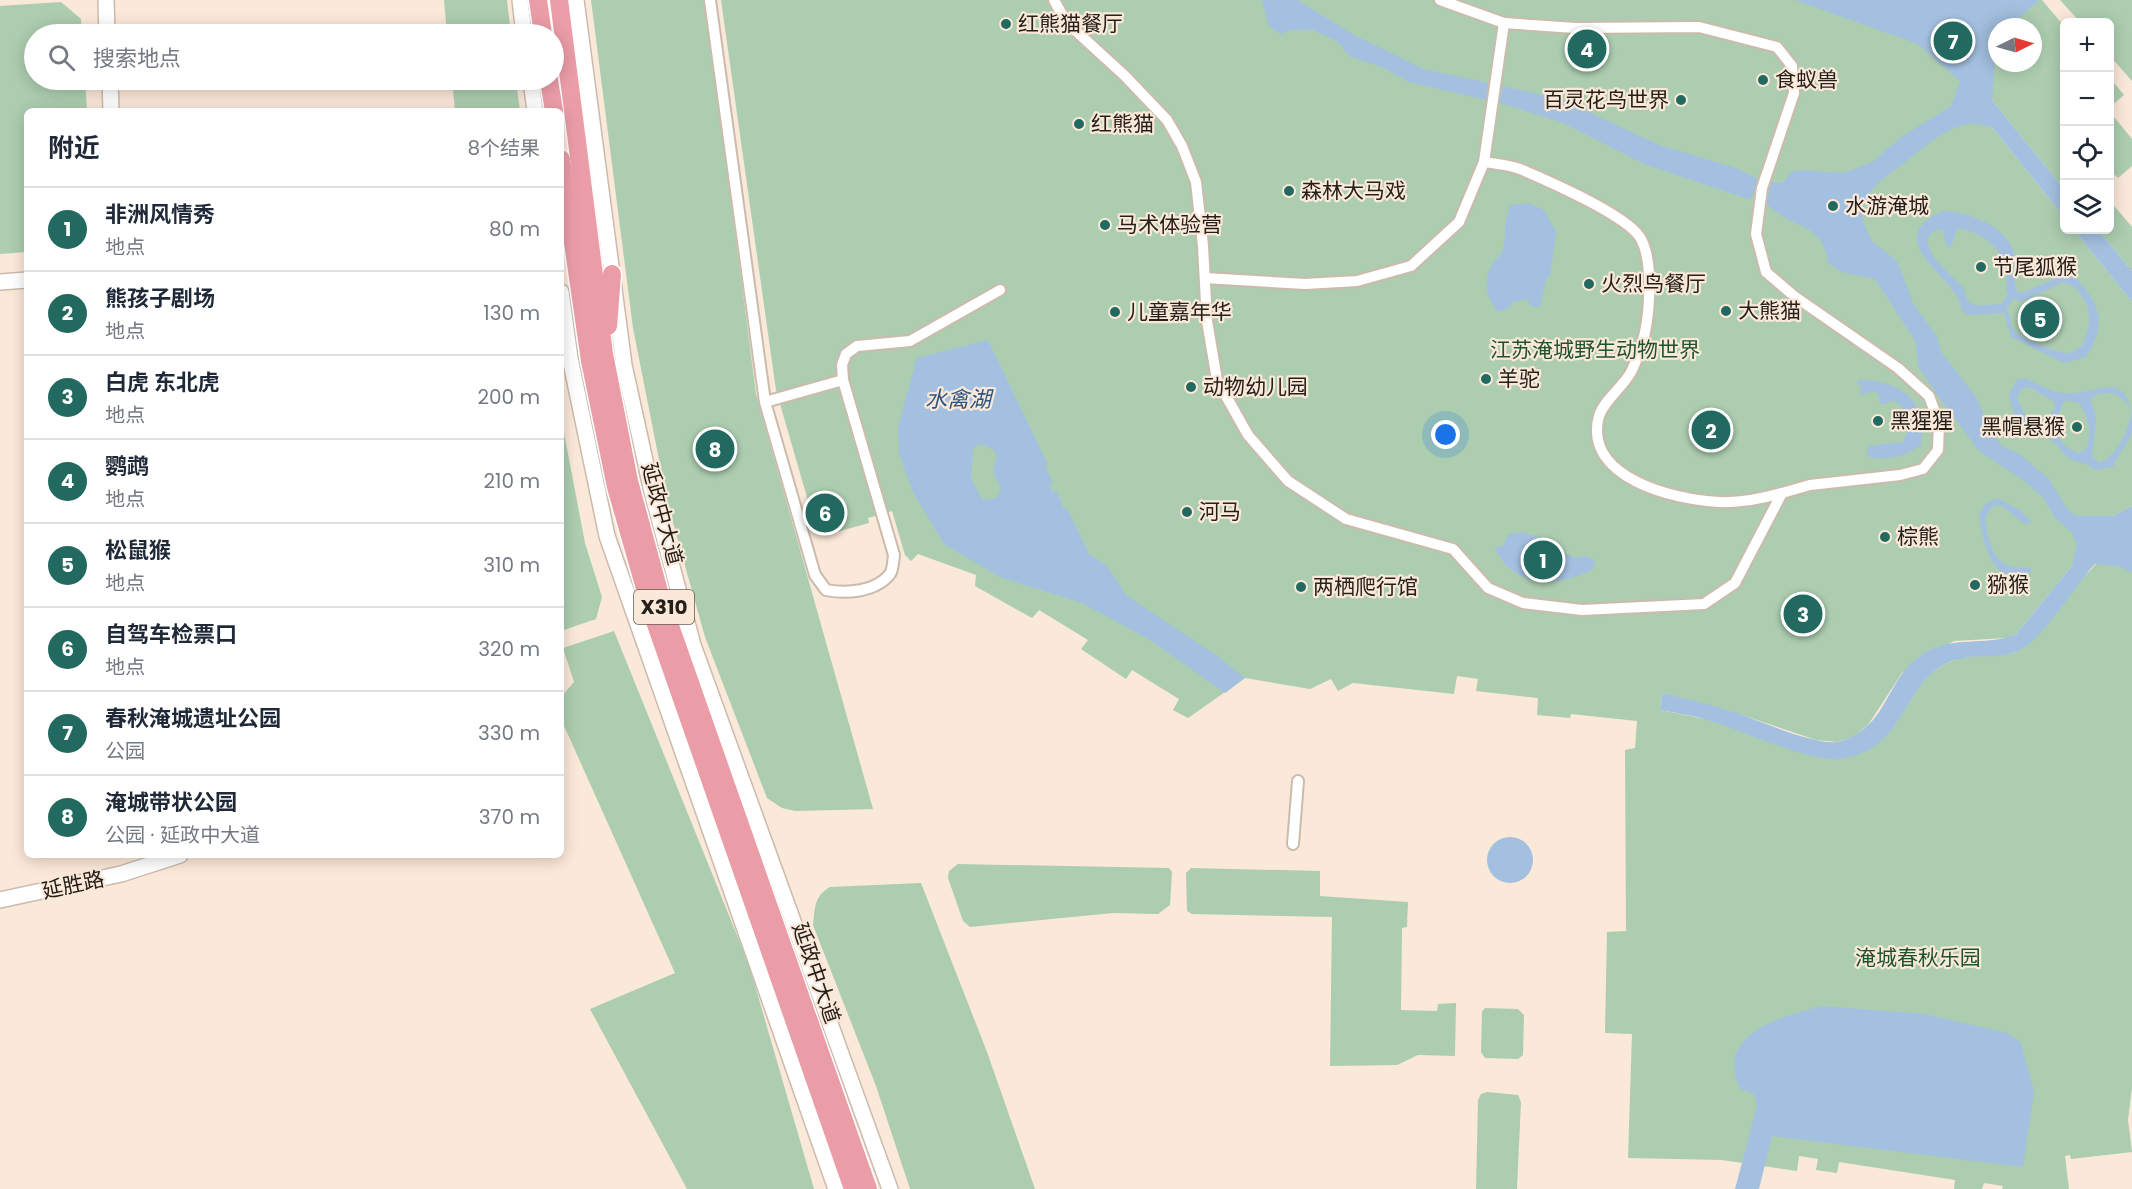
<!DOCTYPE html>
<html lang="zh">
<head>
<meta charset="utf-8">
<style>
	:root { --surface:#fff; --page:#f2f2f3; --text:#1f2937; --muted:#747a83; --line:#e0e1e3; --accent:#226a60 }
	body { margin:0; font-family:Poppins,"Noto Sans SC",sans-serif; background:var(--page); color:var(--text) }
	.controls { position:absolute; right:18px; top:18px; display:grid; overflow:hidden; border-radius:9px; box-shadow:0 3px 15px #0003 }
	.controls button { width:54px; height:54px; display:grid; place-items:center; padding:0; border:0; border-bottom:2px solid var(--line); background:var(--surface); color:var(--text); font:30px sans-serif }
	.compass { position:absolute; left:1988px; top:18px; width:54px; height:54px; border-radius:50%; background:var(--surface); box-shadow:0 3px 15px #0003; rotate:85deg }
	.you { position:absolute; left:1446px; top:435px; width:21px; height:21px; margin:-15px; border:4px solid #fff; border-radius:50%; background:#1a73e8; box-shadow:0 0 0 9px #1a73e833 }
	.badge { display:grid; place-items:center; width:39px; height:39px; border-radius:50%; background:var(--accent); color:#fff; font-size:20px; font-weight:700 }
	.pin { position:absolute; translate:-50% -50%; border:3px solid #fff; box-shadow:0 2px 6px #0006 }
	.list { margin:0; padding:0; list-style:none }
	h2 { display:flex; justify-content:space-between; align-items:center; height:78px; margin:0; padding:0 24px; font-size:26px }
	h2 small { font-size:20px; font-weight:400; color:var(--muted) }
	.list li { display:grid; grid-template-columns:39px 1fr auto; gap:18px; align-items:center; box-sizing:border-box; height:84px; padding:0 24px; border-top:2px solid var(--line) }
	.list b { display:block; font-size:22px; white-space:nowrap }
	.list p { margin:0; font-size:20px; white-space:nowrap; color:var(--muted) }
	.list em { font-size:20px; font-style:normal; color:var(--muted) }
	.icon { flex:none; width:33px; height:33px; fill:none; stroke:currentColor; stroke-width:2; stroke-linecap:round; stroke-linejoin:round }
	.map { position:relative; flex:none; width:2132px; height:1189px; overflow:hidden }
	.search { position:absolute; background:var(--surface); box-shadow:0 3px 15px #0003; left:24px; top:24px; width:540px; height:66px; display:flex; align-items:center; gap:15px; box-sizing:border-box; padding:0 21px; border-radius:33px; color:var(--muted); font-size:22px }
	.panel { position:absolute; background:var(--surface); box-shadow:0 3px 15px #0003; left:24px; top:108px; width:540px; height:750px; border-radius:9px }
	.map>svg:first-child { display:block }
	.green { fill:#accdb0; fill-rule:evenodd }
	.water { fill:#a3c0e0; fill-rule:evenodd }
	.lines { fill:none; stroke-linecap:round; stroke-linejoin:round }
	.street-casing { stroke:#cbbbac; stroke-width:14 }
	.secondary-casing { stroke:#cbbbac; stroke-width:18 }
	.primary-casing { stroke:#fff; stroke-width:21 }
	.street { stroke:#fff; stroke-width:10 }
	.secondary { stroke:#fff; stroke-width:15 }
	.primary { stroke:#eb9da7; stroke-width:18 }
	.poi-dot { fill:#226a60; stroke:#fae8d9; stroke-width:2 }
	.labels { text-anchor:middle; stroke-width:4.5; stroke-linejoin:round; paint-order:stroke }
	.shield { fill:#fae8d9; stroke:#665c53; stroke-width:1.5 }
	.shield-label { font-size:20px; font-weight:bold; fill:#26201a }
	.poi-label { font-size:21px; fill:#26201a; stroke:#fae8d9; text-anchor:start }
	.park-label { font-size:21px; fill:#1f532b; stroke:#fae8d9 }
	.street-label { font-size:21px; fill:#26201a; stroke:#fae8d9 }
	.water-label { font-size:22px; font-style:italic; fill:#2c5682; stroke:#fae8d9 }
</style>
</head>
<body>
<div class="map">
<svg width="2132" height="1189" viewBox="0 0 2132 1189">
	<rect width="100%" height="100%" fill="#fae8d9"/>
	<!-- green -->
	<g class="green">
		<path d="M444,0H507L511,34H447Z"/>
		<path d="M591,0H705L756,394L873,809L795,811L782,808L767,798L705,637L668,505L633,328Z"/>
		<path d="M721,0H2042L2064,26V189L1992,100V127L2064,217V230H2074L2132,302V506L2113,516L2076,553L2072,566L2016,634L2007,638L1954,641L1902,673L1868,725L1852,738L1836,742L1816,740L1733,712L1662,693L1660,710L1705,719L1825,758L1889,733L1918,689L1930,674L1945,664L1959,658L2014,653L2096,564L2132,538V1087L2128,1120L2132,1152L2071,1159L2070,1155L2065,1156L2069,1189H2002L2003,1186L1984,1183L1982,1189H1954L1955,1180L1839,1162L1837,1173L1816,1170L1818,1159L1799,1156L1797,1171L1722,1160L1628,1158L1632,1034L1605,1033L1607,932L1626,931L1625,750L1635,748L1637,721L1571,714L1570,718L1537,715L1538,698L1476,691L1478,679L1457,676L1454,694L1353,683L1338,691L1331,679L1310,689L1245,678L1188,718L1173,710L1179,699L1132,670L1126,679L1081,649L1088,640L1039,610L1032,618L975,586L976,575L918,554L911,561L905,555L892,511L868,518L869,523L833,533L831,525L821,528L820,524L815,525L776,390ZM1997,27H2033V63H1997Z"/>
		<path d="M2060,0H2132V81L2110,56V22H2080Z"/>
		<path d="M61,2L81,19L82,34H34V80H85L87,111H27V252L0,254V6Z"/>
		<path d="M2110,78L2124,95L2110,107Z"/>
		<path d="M452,80H516L520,111H455Z"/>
		<path d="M2110,112L2132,139V166L2118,178L2115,175L2110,180Z"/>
		<path d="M2110,201L2132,227V271L2098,230H2110Z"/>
		<path d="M561,417L585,543L602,597L596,619L561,631Z"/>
		<path d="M614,631L749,965L814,1189H687L590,1009L675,973L561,719V697L574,682L563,648Z"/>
		<path d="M958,864L1169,868L1172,872L1170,905L1158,914L1113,913L970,927L963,921L948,878L949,871Z"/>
		<path d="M1191,868L1320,871V896L1408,902L1407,927L1402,928L1401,1010L1437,1011L1438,1004L1456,1003L1455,1056L1418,1055L1397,1065L1330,1066L1332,917L1192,914L1187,911L1186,873Z"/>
		<path d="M921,883L987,1052L1035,1189H910L876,1086L813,925C815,908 814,896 830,887Z"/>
		<path d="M1485,1008L1518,1009L1524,1015L1523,1055L1518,1059L1485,1058L1481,1052L1482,1012Z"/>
		<path d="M1487,1092L1518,1095L1521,1102L1517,1189H1476L1478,1100L1481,1094Z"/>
	</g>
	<!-- water -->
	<g class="water">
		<path d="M1262,0H1298L1354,35L1424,69L1561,99L1659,145L1736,168L1758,179L1751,200L1644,164L1563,123L1507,105L1409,82L1382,67L1349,56L1337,41L1313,30H1291L1280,34L1269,26Z"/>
		<path d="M1795,0H2039L2009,27H1997L1992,100L2064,189V217L1992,127L1971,123L1954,128L1936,138L1878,183L1866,197L1862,216L1866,229L1873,242L1897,261L1913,303L1937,337L1941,352L1977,398L1989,429L2002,446L2021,455L2049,479L2067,509L2076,516H2113L2132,506V572L2118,566L2095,564C2075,585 2041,643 2016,652C1994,660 1967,652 1945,664C1913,681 1905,722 1878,744C1868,752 1853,757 1840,759C1811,763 1737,728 1704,719C1690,715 1675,713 1660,710L1662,693C1687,699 1712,705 1737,713C1760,721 1814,745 1837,742C1848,740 1856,735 1865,728C1888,709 1894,673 1920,656C1953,633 1985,648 2016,634L2072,566L2077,544L2072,533L2056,519L2042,496L2020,478L1979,451L1940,399L1918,366L1916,342L1875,279L1841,272L1828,263C1823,221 1790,229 1766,203L1771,182L1783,183L1790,173L1798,170L1844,173L1872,162L1900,138L1951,106L1960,81L1918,44Z"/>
		<path d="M1528,203L1544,210L1556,232L1550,277L1547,276L1540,307L1530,306L1528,299L1511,303V307L1498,312C1486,296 1482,281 1493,263C1496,259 1500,256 1502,252C1508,236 1502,219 1511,205Z"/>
		<path d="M1943,211C1966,212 1995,222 2009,242C2013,248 2015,258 2018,264L2012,268L2017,292L2022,293L2061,276L2075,277C2101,304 2107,324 2086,357L2064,363L2011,337L2004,313L1969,315L1962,311C1961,307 1960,302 1958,298C1945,272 1882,238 1943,211ZM1958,228C1992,235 2011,256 2006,291L2009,293L2001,304C1993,304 1980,307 1973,304C1963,300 1968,291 1961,285C1950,275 1907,238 1940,229L1943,232L1947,247L1951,246ZM2062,283C2072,284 2076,287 2081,295C2094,312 2089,327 2083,345L2071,353C2057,353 2023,341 2014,330C2009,324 2012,315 2006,309L2014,298L2020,302Z"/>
		<path d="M2074,230H2098L2132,271V302Z"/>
		<path d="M988,340L1048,465L1045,466L1053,483L1049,486L1052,492L1056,490L1064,509L1067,508L1089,554L1107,566L1127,596L1216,655L1245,678L1225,693L1150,640L1082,603L1000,577L944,544L913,492L899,453L898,427L917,358ZM979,444L993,449L997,457L993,470L1001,490L996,498L983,500L971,479L973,448Z"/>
		<path d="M2025,378C2037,383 2052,393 2065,393C2098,396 2132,363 2132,430C2130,442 2117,455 2113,467L2094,470C2086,461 2079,464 2069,458C2063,455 2061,449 2056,444C2032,425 2016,434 2009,395L2016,380ZM2023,388H2031L2054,402L2055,408L2044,424C2027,425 2022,411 2017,397ZM2113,393C2120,397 2127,401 2130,409C2132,428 2116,458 2099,463L2092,456L2096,417L2091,400L2096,394ZM2066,400L2079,403C2089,418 2092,431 2087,448L2079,453C2051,444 2052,421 2066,400Z"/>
		<path d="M1858,380C1901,380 1927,399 1921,445C1903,457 1888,462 1867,456L1868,446L1903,442C1912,427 1910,406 1891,400L1886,404H1881L1878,394L1874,391L1860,395L1861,385L1857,384Z"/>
		<path d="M1997,498L2020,510L2032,522L2025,524L2000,505L1993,506L1985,517C1989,549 1996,572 2030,567L2031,572C1991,588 1984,544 1979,515L1985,504Z"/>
		<path d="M1522,532L1550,541L1553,547L1575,558L1586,556L1595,561L1593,569C1558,588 1514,589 1495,548L1504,545L1507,535Z"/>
		<circle cx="1510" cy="860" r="23"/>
		<path d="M1822,1006L1925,1014L2007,1033L2021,1043L2034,1091L2023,1167L1772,1136L1759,1189H1735L1757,1106L1754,1094L1740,1089C1714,1033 1783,1016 1822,1006Z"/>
	</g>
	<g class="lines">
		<!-- street casing -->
		<g class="street-casing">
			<g id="street">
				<path d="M710,0L765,402L815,575L826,590C846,594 876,592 890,574C893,570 893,562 894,555L843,380L765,402"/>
				<path d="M1054,0L1066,22L1125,76L1167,120L1182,146L1196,182L1203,246L1207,321L1217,380L1248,435L1288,481L1346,519L1453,549L1488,588L1523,603L1582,610L1704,604L1735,583L1782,493L1810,485L1900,475L1923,469L1938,450L1939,423L1929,396L1898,368L1794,296L1766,272L1756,234L1762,188L1794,93L1792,66L1777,47L1699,27L1575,28L1504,23L1440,0"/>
				<path d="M1484,162C1496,164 1509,165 1520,169C1546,180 1629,216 1641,239C1654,263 1650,321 1641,347C1638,355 1635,365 1631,372C1623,387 1604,400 1599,416C1582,478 1675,500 1719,502C1741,503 1761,499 1782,493"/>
				<path d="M1205,278L1305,284L1357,281L1411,266L1459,222L1484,162L1504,23"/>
				<path d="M843,380L842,365L846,354L857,346L910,341L1000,290"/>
				<path d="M1293,844L1298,781"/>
			</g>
		</g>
		<!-- secondary casing -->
		<g class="secondary-casing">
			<g id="secondary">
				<path d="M106,0L107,34"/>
				<path d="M520,0L524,34"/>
				<path d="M576,0L624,365L652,492L693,645L890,1189"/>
				<path d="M110,80L111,111"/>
				<path d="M531,80L535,111"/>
				<path d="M0,282L27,280"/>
				<path d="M561,292L570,358L607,536L836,1189"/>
				<path d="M0,900L121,874L180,855"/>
			</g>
		</g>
		<!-- primary casing -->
		<g class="primary-casing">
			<g id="primary">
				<path d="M538,0L543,34"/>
				<path d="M559,0L604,354L629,481L663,606L868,1189"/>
				<path d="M549,80L554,111"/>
				<path d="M561,159L590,361L616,487L652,613L853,1189"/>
				<path d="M608,326L612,274"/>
			</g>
		</g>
		<!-- street -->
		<use href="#street" class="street"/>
		<!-- secondary -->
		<use href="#secondary" class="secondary"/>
		<!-- primary -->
		<use href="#primary" class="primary"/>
	</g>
	<!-- markers -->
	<g class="poi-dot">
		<circle cx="1006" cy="24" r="6"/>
		<circle cx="1763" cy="80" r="6"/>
		<circle cx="1681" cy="100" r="6"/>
		<circle cx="1079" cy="124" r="6"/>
		<circle cx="1289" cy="191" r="6"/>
		<circle cx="1833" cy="206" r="6"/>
		<circle cx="1105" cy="225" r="6"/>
		<circle cx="1981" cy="267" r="6"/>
		<circle cx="1589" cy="284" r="6"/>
		<circle cx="1726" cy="311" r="6"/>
		<circle cx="1115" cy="312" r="6"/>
		<circle cx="1486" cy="379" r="6"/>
		<circle cx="1191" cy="387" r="6"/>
		<circle cx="1878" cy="421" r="6"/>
		<circle cx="2077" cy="427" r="6"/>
		<circle cx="1187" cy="512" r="6"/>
		<circle cx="1885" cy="537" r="6"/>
		<circle cx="1975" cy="585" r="6"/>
		<circle cx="1301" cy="587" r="6"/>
	</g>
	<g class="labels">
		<!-- shield labels -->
		<rect class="shield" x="634" y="590" width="60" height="34" rx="4.5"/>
		<g class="shield-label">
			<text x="664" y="614">X310</text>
		</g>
		<!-- poi labels -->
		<g class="poi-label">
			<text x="1018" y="31">红熊猫餐厅</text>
			<text x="1775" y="87">食蚁兽</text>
			<text x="1669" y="107" text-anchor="end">百灵花鸟世界</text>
			<text x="1091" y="131">红熊猫</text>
			<text x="1301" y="198">森林大马戏</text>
			<text x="1845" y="213">水游淹城</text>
			<text x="1117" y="232">马术体验营</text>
			<text x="1993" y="274">节尾狐猴</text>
			<text x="1601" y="291">火烈鸟餐厅</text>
			<text x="1738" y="318">大熊猫</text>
			<text x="1127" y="319">儿童嘉年华</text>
			<text x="1498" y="386">羊驼</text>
			<text x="1203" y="394">动物幼儿园</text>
			<text x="1890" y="428">黑猩猩</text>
			<text x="2065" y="434" text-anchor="end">黑帽悬猴</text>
			<text x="1199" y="519">河马</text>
			<text x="1897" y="544">棕熊</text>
			<text x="1987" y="592">猕猴</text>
			<text x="1313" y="594">两栖爬行馆</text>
		</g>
		<!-- park labels -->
		<g class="park-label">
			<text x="1595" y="357">江苏淹城野生动物世界</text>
			<text x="1918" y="965">淹城春秋乐园</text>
		</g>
		<!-- street labels -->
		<g class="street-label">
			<text transform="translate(662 514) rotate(75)" y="7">延政中大道</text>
			<text transform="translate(73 885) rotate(-12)" y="7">延胜路</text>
			<text transform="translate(816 973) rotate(71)" y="7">延政中大道</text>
		</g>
		<!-- water labels -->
		<g class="water-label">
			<text x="958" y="407">水禽湖</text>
		</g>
	</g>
</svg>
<div class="controls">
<button>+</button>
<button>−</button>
<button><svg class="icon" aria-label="locate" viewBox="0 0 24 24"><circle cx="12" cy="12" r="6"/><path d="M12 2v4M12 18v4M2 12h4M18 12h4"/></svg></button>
<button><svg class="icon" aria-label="layers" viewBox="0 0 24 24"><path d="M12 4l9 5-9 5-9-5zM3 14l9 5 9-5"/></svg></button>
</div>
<svg class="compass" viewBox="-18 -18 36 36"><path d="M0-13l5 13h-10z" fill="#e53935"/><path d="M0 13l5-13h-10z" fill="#747a83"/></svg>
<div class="you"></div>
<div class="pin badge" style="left:1543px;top:560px">1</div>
<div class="pin badge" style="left:1711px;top:430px">2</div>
<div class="pin badge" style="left:1803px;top:614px">3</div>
<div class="pin badge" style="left:1587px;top:49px">4</div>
<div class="pin badge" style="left:2040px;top:319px">5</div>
<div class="pin badge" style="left:825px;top:513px">6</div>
<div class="pin badge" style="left:1953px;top:41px">7</div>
<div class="pin badge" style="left:715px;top:449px">8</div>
<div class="search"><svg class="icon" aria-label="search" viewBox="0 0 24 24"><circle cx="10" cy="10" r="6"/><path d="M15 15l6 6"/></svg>搜索地点</div>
<section class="panel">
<h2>附近<small>8个结果</small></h2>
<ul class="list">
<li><span class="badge">1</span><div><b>非洲风情秀</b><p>地点</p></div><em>80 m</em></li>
<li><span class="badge">2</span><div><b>熊孩子剧场</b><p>地点</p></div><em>130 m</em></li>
<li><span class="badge">3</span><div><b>白虎 东北虎</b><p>地点</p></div><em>200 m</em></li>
<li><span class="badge">4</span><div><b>鹦鹉</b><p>地点</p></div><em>210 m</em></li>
<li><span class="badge">5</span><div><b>松鼠猴</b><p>地点</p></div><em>310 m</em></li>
<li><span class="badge">6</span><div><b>自驾车检票口</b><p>地点</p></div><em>320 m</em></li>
<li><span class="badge">7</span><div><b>春秋淹城遗址公园</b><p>公园</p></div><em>330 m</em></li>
<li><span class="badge">8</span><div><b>淹城带状公园</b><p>公园 · 延政中大道</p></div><em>370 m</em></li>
</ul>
</section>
</div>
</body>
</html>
